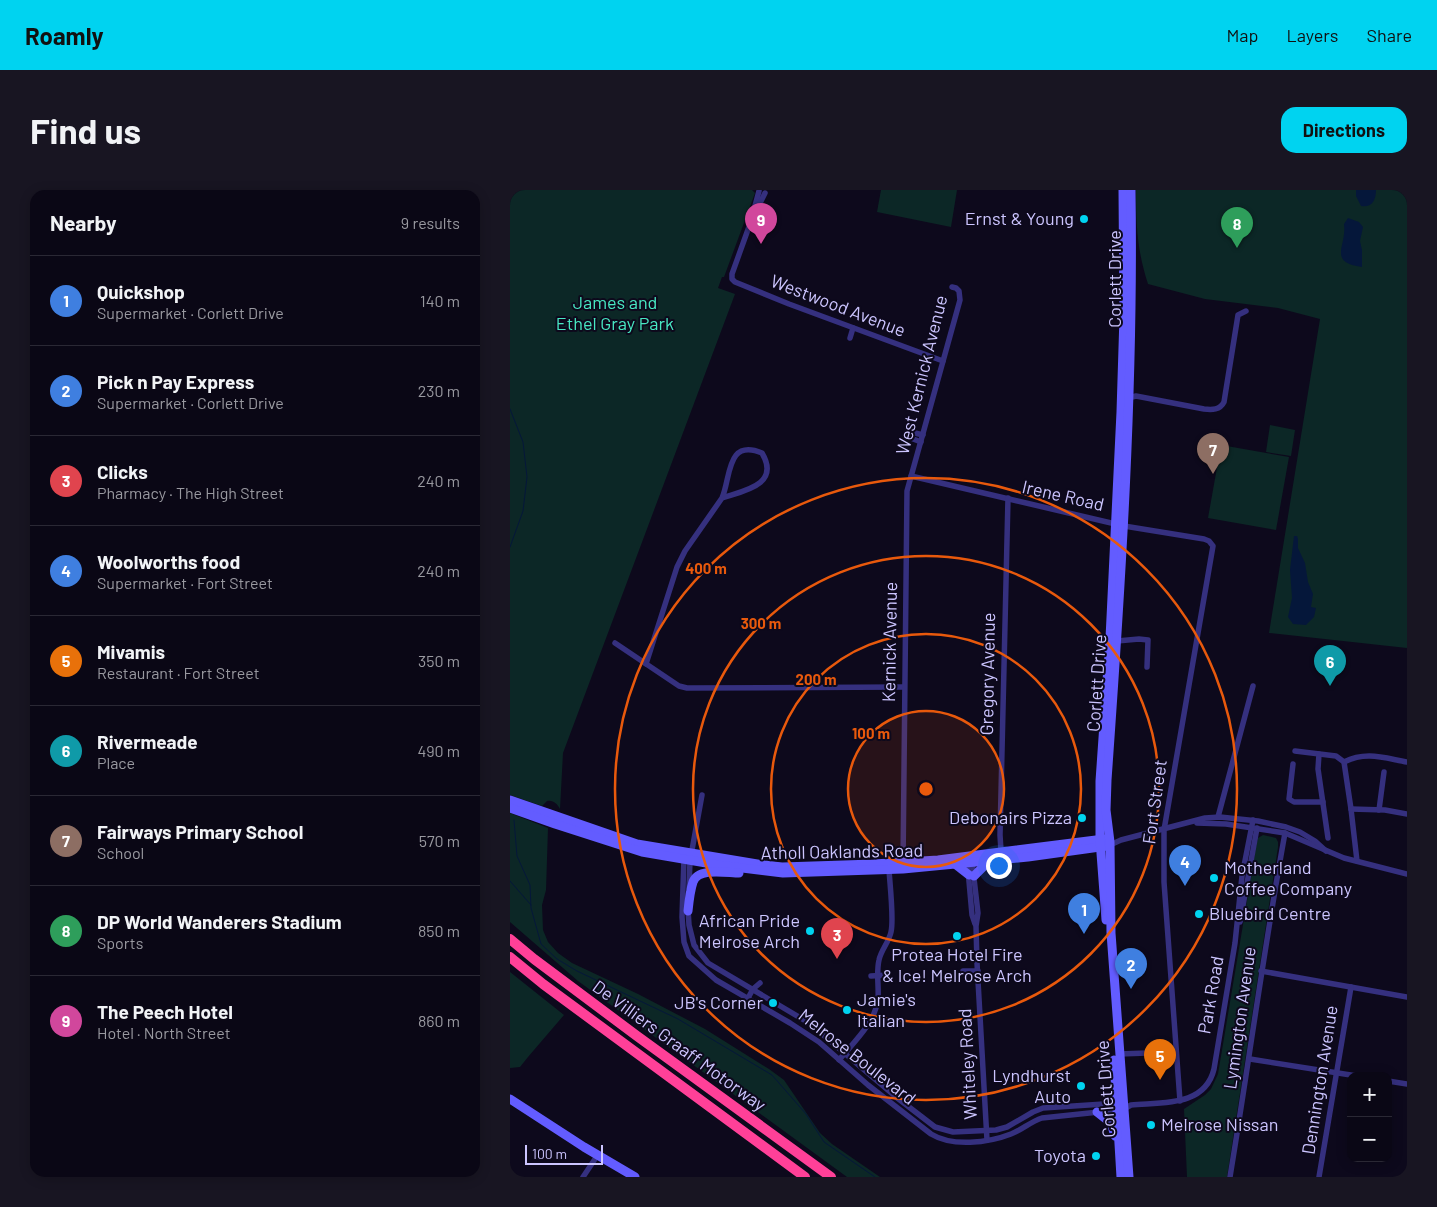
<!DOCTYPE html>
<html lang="en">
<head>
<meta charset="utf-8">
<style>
	:root { --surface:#0a0715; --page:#181522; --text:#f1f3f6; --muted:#9999a0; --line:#2a2834; --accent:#00d3f0 }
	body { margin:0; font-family:Barlow,sans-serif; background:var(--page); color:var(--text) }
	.controls { position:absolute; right:15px; bottom:15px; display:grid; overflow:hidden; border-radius:10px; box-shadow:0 2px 12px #0003 }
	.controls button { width:45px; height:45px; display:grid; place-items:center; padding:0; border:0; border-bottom:1px solid var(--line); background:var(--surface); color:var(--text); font:25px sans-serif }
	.scale { position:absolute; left:15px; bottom:12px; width:78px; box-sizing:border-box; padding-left:5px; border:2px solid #ccc5ff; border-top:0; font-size:14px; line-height:18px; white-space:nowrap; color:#ccc5ff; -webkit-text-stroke:4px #0d091c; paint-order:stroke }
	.you { position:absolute; left:488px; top:675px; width:18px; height:18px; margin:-12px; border:4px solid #fff; border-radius:50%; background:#1a73e8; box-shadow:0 0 0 8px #1a73e833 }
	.badge { display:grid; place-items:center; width:32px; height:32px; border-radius:50%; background:var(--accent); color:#fff; font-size:16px; font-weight:700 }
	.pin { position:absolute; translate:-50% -41px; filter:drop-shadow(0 1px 2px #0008) }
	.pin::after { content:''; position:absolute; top:26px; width:18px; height:15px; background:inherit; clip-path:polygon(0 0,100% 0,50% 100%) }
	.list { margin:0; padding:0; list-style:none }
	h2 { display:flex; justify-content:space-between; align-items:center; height:65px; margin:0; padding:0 20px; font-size:21px }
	h2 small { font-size:16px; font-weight:400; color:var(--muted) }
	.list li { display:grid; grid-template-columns:32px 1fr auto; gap:15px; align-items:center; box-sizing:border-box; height:90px; padding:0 20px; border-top:1px solid var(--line) }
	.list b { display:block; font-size:19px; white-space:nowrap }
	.list p { margin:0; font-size:16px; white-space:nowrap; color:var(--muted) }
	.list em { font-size:16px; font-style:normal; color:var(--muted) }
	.map { position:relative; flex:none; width:897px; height:987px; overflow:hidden; border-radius:15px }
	header { display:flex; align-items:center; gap:30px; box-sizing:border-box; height:70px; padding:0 25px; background:var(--accent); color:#111 }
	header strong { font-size:24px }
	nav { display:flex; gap:28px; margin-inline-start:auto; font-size:18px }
	.intro { display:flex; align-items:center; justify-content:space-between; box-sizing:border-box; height:120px; padding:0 30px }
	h1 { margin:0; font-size:35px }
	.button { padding:12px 22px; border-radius:15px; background:var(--accent); color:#111; font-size:18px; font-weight:700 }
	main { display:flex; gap:30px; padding:0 30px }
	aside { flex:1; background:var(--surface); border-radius:15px; box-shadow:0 2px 12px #0003 }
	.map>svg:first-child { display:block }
	.green { fill:#0c2726 }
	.water { fill:#05173a }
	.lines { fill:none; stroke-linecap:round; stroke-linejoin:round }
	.stream { stroke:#05173a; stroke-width:1 }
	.street { stroke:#35307f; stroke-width:5.5 }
	.secondary { stroke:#635cff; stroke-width:9 }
	.highway { stroke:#ff4098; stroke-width:10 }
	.ring { fill:none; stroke:#e8590c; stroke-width:2.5 }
	.poi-dot { fill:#00d3f0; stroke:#0d091c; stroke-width:2 }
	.labels { text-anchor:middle; stroke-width:4; stroke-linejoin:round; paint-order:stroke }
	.poi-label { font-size:18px; fill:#ccc5ff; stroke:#0d091c; text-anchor:end }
	.street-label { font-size:18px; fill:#ccc5ff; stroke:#0d091c }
	.park-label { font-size:18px; fill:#48e8c3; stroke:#0d091c }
	.centre { fill:#e8590c; stroke:#0d091c; stroke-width:2.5 }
	.ring-label { font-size:15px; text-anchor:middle; font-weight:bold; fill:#e8590c; stroke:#0d091c; stroke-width:4; stroke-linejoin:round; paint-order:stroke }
</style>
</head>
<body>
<header>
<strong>Roamly</strong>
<nav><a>Map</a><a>Layers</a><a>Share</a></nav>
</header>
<div class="intro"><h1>Find us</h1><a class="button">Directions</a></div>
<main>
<aside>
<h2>Nearby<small>9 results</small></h2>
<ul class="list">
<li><span class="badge" style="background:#3f7fe0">1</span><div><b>Quickshop</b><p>Supermarket · Corlett Drive</p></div><em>140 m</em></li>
<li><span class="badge" style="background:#3f7fe0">2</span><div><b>Pick n Pay Express</b><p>Supermarket · Corlett Drive</p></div><em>230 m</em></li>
<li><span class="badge" style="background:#e0444e">3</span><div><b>Clicks</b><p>Pharmacy · The High Street</p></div><em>240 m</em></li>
<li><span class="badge" style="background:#3f7fe0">4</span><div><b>Woolworths food</b><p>Supermarket · Fort Street</p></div><em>240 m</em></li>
<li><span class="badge" style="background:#e8710a">5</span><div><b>Mivamis</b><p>Restaurant · Fort Street</p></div><em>350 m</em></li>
<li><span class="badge" style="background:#0f9aa8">6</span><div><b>Rivermeade</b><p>Place</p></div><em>490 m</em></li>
<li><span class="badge" style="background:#8d6e63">7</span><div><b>Fairways Primary School</b><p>School</p></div><em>570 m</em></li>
<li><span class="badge" style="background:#2e9e5b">8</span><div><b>DP World Wanderers Stadium</b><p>Sports</p></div><em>850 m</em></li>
<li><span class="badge" style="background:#d1479c">9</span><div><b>The Peech Hotel</b><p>Hotel · North Street</p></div><em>860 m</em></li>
</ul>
</aside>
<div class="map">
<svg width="897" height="987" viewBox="0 0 897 987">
	<rect width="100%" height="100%" fill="#0d091c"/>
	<!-- green -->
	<g class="green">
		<path d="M0,0H242L245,3L214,87H212L208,98L225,104L53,563L50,619C47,614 44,610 37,611L32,616L0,605Z"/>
		<path d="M371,0H447L441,37L367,22Z"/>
		<path d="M626,0H897V458L759,443L810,129L768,118L695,109L638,94C627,60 626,35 626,0Z"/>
		<path d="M760,235L785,240L781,266L756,262Z"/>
		<path d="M711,255L779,267L766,340L698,328Z"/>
		<path d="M0,623L38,638L36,700L32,715L33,740L38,752L48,763L62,773L128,804L195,839L259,879L274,890L310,943L322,954L370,987H337L68,791L0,732Z"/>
		<path d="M753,645L766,648L768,652V657L717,987H677L674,919L695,905L701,899L708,884L746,657L748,648Z"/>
		<path d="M0,782L54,825L18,867L10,877L0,878Z"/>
	</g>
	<!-- water -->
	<g class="water">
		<path d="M846,0H866C866,10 862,18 851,16L846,6Z"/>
		<path d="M838,28L849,32L853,37L850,51L852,60V77C817,72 837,57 834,34Z"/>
		<path d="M784,346H787L788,349V358L795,373L798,392L803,404L801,417L806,418L804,427L796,435L783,434L778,427L782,408L780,380Z"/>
	</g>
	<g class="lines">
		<!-- stream -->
		<g class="stream">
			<path d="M0,219L13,252L17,287L13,321L0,357"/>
			<path d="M4,630L7,666L20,695L21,718L31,754L47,769L67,781L168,829L262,885L296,924L314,952L365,987"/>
			<path d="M0,691L21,715"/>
		</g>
		<!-- street -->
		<g class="street">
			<path d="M249,1L245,16V20L222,84V89L225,92L279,114L433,171"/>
			<path d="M245,20L248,17L255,3"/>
			<path d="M340,148L343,138"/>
			<path d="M618,208L626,206L694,219C702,220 710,220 714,212L728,125L736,121"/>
			<path d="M401,242L413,245"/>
			<path d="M398,247L411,252"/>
			<path d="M401,286L614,336L694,349L699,351L703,356L654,640V692L670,911"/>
			<path d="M607,451L629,449L638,450L637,477"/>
			<path d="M105,453L169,496L177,498L394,497"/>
			<path d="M136,474L167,377L175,361L212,308C221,288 216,248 252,263C271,295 233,301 212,308"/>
			<path d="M785,561L826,566L834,572L841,619L847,671"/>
			<path d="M809,564L808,579L818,648"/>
			<path d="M834,572C856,561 874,568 897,572"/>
			<path d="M783,574L779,609L784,612H813"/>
			<path d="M841,619L875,620L897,624"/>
			<path d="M869,620L874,582"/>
			<path d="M708,627L743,496"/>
			<path d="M687,633L716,634L775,643L834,668L897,684"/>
			<path d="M600,655L611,650L695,628L710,627L748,631L776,637L790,642L805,651L816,661"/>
			<path d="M491,661L490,645L498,308"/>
			<path d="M174,668L172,727L174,752L179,766L206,790L280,833L309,852L358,895L421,944C442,957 478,953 501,944C512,940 520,932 532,928L608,920L614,919L621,915C652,912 695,917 704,879L725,753L732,686L743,630"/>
			<path d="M457,669L462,725L465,734"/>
			<path d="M462,671L468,723L466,736L467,773L477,950"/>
			<path d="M393,675L397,301L450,110L449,101L446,98L442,97"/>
			<path d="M179,698L180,671L192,605"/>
			<path d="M178,719L179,735L184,755L198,773L299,833L386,907L425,937L443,942L486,940L497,937L523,922L533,918L609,913"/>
			<path d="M730,732L747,638"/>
			<path d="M453,781H468"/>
			<path d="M751,781L897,807"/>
			<path d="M361,786L377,785"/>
			<path d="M238,808L243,799L250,793"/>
			<path d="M609,864L666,862"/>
			<path d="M740,869L847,886"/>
			<path d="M329,870C344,852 365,833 368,809C369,796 366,783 369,770C371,760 379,752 381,742C384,730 380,695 379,680"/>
			<path d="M878,891L897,894"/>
			<path d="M73,987L87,966"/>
			<path d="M720,987C739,872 754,758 775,643"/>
			<path d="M809,987L841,797"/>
		</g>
		<!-- secondary -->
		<g class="secondary">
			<path d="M0,610L127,654L254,675L272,677L364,674L428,670L594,649"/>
			<path d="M0,618L45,634L132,662L208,675L273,683L393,679L518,667L597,656"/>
			<path d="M445,674L459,685"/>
			<path d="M464,686L474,676L481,673"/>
			<path d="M178,721C179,711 180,701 183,692C188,677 217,683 229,683"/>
			<path d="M596,730L590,650V591L600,448L611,222L614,126L613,0"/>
			<path d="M604,870L611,987"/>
			<path d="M0,909L74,957L125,987"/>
			<path d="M587,922L601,933L605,946"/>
			<path d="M619,987L601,743L600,652L596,620L597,590C611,394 624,197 621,0"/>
		</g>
		<!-- highway -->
		<g class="highway">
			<path d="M0,749L24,769L127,846L321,987"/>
			<path d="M0,767L33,794L295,987"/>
		</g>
	</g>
	<!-- distance rings -->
	<circle cx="416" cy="599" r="78" fill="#e8590c" fill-opacity=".12"/>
	<g class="ring">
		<circle cx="416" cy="599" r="78"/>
		<circle cx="416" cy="599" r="155"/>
		<circle cx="416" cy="599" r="233"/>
		<circle cx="416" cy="599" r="311"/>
	</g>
	<!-- markers -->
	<g class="poi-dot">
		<circle cx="574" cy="29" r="5"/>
		<circle cx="572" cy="628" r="5"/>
		<circle cx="704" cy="688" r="5"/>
		<circle cx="689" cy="724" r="5"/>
		<circle cx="300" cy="741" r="5"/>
		<circle cx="447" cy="746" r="5"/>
		<circle cx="263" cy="813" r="5"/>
		<circle cx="337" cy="820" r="5"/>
		<circle cx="571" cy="896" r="5"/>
		<circle cx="641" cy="935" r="5"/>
		<circle cx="586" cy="966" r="5"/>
	</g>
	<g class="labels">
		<!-- poi labels -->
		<g class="poi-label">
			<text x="564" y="35">Ernst &amp; Young</text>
			<text x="562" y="634">Debonairs Pizza</text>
			<text x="714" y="684" text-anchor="start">Motherland<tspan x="714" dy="21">Coffee Company</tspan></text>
			<text x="699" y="730" text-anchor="start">Bluebird Centre</text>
			<text x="290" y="737">African Pride<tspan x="290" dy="21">Melrose Arch</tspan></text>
			<text x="447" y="771" text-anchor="middle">Protea Hotel Fire<tspan x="447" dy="21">&amp; Ice! Melrose Arch</tspan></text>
			<text x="347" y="816" text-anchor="start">Jamie's<tspan x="347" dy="21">Italian</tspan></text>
			<text x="253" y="819">JB's Corner</text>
			<text x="561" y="892">Lyndhurst<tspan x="561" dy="21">Auto</tspan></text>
			<text x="651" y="941" text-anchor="start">Melrose Nissan</text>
			<text x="576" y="972">Toyota</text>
		</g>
		<!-- street labels -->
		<g class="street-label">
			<text transform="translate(605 89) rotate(-90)" y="6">Corlett Drive</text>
			<text transform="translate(328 116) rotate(21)" y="6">Westwood Avenue</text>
			<text transform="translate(412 185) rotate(-76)" y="6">West Kernick Avenue</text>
			<text transform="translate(553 306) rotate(13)" y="6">Irene Road</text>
			<text transform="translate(380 452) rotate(-89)" y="6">Kernick Avenue</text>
			<text transform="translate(478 484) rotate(-89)" y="6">Gregory Avenue</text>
			<text transform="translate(587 493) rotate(-86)" y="6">Corlett Drive</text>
			<text transform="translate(645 612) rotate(-82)" y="6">Fort Street</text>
			<text transform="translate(332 662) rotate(-1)" y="6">Atholl Oaklands Road</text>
			<text transform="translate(701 805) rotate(-80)" y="6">Park Road</text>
			<text transform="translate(730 828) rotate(-82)" y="6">Lymington Avenue</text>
			<text transform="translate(169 856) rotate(36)" y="6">De Villiers Graaff Motorway</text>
			<text transform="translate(347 867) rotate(38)" y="6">Melrose Boulevard</text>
			<text transform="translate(458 874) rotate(-93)" y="6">Whiteley Road</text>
			<text transform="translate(810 890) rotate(-81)" y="6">Dennington Avenue</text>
			<text transform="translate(596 899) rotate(-94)" y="6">Corlett Drive</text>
		</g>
		<!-- park labels -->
		<g class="park-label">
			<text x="105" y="119">James and<tspan x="105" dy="21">Ethel Gray Park</tspan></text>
		</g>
	</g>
	<circle cx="416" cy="599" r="8" class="centre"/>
	<g class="ring-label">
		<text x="196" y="384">400 m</text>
		<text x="251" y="439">300 m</text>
		<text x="306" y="495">200 m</text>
		<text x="361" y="549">100 m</text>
	</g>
</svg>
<div class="controls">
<button>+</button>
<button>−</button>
</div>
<div class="scale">100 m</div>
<div class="you"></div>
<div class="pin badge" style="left:574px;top:744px;background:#3f7fe0">1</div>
<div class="pin badge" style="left:621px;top:799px;background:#3f7fe0">2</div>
<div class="pin badge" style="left:327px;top:769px;background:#e0444e">3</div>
<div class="pin badge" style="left:675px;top:696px;background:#3f7fe0">4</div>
<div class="pin badge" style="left:650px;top:890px;background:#e8710a">5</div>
<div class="pin badge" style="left:820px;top:496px;background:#0f9aa8">6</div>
<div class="pin badge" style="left:703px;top:284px;background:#8d6e63">7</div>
<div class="pin badge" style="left:727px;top:58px;background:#2e9e5b">8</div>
<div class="pin badge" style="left:251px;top:54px;background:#d1479c">9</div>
</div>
</main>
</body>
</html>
